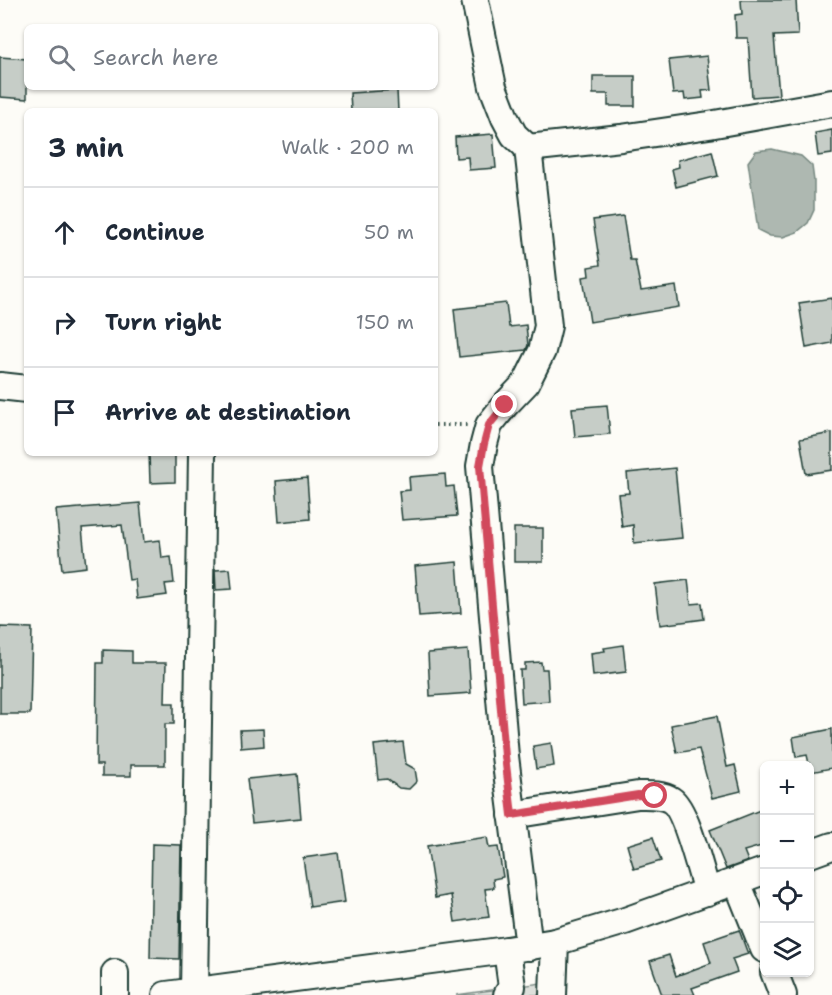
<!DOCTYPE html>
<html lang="en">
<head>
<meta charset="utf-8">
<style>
	:root { --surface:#fff; --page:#f6f6f7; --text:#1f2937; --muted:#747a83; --line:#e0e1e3 }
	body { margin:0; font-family:"Shantell Sans",sans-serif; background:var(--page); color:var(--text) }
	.controls { position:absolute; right:18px; bottom:18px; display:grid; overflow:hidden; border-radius:9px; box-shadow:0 2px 4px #0004 }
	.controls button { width:54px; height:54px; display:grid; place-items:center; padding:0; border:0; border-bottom:2px solid var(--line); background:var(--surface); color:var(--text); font:30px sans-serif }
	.stop { position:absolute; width:18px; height:18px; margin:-14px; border:4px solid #d1495b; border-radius:50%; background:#fff }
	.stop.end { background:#d1495b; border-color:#fff; box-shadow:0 2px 6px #0008 }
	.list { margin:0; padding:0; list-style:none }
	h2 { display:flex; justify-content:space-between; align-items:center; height:78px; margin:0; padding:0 24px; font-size:26px }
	h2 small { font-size:20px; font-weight:400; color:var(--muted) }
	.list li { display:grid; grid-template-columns:39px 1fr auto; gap:18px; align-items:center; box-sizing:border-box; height:90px; padding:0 24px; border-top:2px solid var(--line) }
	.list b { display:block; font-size:22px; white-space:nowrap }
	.list em { font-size:20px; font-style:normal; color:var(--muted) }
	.icon { flex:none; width:33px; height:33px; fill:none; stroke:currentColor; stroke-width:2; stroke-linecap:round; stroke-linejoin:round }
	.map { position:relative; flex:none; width:832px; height:995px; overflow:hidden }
	.search { position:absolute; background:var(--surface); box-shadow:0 2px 4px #0004; left:24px; top:24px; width:414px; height:66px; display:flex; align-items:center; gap:15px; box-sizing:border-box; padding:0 21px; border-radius:9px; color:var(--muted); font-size:22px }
	.panel { position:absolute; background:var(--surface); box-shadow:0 2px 4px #0004; left:24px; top:108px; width:414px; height:348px; border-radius:9px }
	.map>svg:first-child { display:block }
	.green { fill:#dde0db; stroke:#7e8e88; stroke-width:1.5 }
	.water { fill:#aeb8b1; stroke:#75877f; stroke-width:1.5 }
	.building { fill:#c6cdc7; stroke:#1f3d34; stroke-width:1.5 }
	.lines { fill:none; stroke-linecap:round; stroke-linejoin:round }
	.minor-casing { stroke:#1f3d34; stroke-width:30 }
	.path { stroke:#1f3d34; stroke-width:4; stroke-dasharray:1.5 4.5; stroke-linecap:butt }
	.minor { stroke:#fdfcf7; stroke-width:26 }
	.route { stroke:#d1495b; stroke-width:8 }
</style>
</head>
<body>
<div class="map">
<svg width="832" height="995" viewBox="0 0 832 995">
	<rect width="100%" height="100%" fill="#fdfcf7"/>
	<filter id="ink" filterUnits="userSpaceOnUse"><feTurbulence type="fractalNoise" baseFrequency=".0167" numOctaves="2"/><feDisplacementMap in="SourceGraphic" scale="12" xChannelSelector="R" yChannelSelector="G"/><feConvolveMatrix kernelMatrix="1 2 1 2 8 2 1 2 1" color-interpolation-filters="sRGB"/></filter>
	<g filter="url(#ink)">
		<!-- green -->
		<path class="green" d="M541,983L540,995H456Z"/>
		<!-- water -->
		<path class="water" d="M772,149L801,156L812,166L814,181V210L808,223L797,232L783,237L770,236L758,230L748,162L756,151Z"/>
		<!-- building -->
		<g class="building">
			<path d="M741,0H796L798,35L774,36L779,95L752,97L748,38H736L735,15L742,14Z"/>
			<path d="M707,56L711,90L702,91L703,98L685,100L684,93L673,94L669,60Z"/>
			<path d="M0,57L27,59V99L0,97Z"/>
			<path d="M593,76H635V106H608V94H593Z"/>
			<path d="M397,90L398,111H351L350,93Z"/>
			<path d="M832,130V154L818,156L815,133Z"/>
			<path d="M493,134L496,168L469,170L468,157L456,158L455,137Z"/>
			<path d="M712,151L718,176L676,187L672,169L679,167L678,160Z"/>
			<path d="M623,216L630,260H635L641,291L676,286L679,307L590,322L583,277L589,276L588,267L600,265L593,220Z"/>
			<path d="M832,298V343L806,348L799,303Z"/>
			<path d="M506,303L509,327L526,325L528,345L526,350L459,357L454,309Z"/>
			<path d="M607,405L610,434L575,437L572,408Z"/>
			<path d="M832,433V470L806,474L800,439Z"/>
			<path d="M149,453H175V482L150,483Z"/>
			<path d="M675,468L682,538L634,543L633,525L622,527L618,494L629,493L627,473Z"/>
			<path d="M445,474L446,487L454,486L457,516L402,520L399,491L410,490L409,477Z"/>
			<path d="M307,478L310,519L279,522L276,481Z"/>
			<path d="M140,503L144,542L160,540L162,558L171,557L174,583L165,584L167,595L137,599L135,579L129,580L122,525L82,528L86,567L62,570L56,510Z"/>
			<rect x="514" y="528" width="29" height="34"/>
			<path d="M457,562L461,613L419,616L415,566Z"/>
			<path d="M230,569L232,589L216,590L215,570Z"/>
			<path d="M688,580L691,604L702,603L704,619L660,625L655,584Z"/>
			<path d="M0,627L32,628L30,714H0Z"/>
			<path d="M623,645L626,672L593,676L591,653L605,651L604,648Z"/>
			<path d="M103,650L132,651V663H166L165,703H174V724H165V765H131V776H102V765H96L97,663H103Z"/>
			<path d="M468,650L471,693L430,696L428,653Z"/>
			<path d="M541,662L542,669H547L549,701L522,703L520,670H525V663Z"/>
			<path d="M717,716L727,767L735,765L741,791L712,798L699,749L677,753L671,725Z"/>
			<path d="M263,729L264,746L241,748L240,730Z"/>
			<path d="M832,729V768L811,772L807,755L796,757L793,737Z"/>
			<path d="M403,742L406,764L415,769L417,781L409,789L399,788L387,779L378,780L374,745Z"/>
			<path d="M551,743L554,766L536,769L533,746Z"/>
			<path d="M297,774L301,818L252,823L247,779Z"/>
			<path d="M765,808V845L744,851L748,861L726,869L710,830Z"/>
			<path d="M487,837L489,848L498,847L503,877L493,879L494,888L485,889L489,917L455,922L451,895L435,898L427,846Z"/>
			<path d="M653,837L661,861L634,869L627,845Z"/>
			<path d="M152,844L181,845L179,959L150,958Z"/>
			<path d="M338,853L345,902L310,907L303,858Z"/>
			<path d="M739,930L748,954L732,959L737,972L692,988L695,995H662L650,961L669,955L676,976L711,963L704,942Z"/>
		</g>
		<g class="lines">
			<!-- minor casing -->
			<g class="minor-casing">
				<g id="minor">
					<path d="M475,0L493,87L505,118L514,135L528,148"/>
					<path d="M0,386L27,389"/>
					<path d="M512,815L638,795C648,795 662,794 671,800C686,809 701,873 707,892"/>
					<path d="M810,854L832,846"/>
					<path d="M737,882L764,949"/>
					<path d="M529,947L505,756L480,466L484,444L489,425L505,405L526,383L542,351L548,326L528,148L621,138L709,125L832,103"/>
					<path d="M507,950L512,987L507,995"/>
					<path d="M774,972L783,995"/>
					<path d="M194,991L202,453"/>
					<path d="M115,995V973"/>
					<path d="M166,995L507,950L555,942L625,921L764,871"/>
					<path d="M553,995L555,942"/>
				</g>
			</g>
			<!-- path -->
			<path class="path" d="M435,425H467"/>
			<!-- minor -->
			<use href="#minor" class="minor"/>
		</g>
	</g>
	<g class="lines" filter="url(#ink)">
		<!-- route -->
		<path class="route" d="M505,405L489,425L484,444L480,466L505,756L512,815L638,795L655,796"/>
	</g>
</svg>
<div class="controls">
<button>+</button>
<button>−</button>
<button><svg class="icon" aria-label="locate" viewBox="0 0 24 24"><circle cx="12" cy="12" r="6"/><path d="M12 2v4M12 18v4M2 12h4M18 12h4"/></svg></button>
<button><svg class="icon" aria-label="layers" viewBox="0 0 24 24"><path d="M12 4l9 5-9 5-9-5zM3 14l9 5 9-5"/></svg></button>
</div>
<div class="stop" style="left:655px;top:796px"></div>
<div class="stop end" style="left:505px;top:405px"></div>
<div class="search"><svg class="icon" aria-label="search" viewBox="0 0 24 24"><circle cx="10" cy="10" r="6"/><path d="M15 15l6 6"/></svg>Search here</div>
<section class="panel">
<h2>3 min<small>Walk · 200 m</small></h2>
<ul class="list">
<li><svg class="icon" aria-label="ahead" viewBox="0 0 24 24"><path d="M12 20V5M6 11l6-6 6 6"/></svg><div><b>Continue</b></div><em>50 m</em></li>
<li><svg class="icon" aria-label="right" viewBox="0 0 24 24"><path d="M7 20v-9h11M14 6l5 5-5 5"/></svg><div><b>Turn right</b></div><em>150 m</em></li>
<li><svg class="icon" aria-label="arrive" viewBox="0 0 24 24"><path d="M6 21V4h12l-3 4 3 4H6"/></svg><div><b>Arrive at destination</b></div></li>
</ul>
</section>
</div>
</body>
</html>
